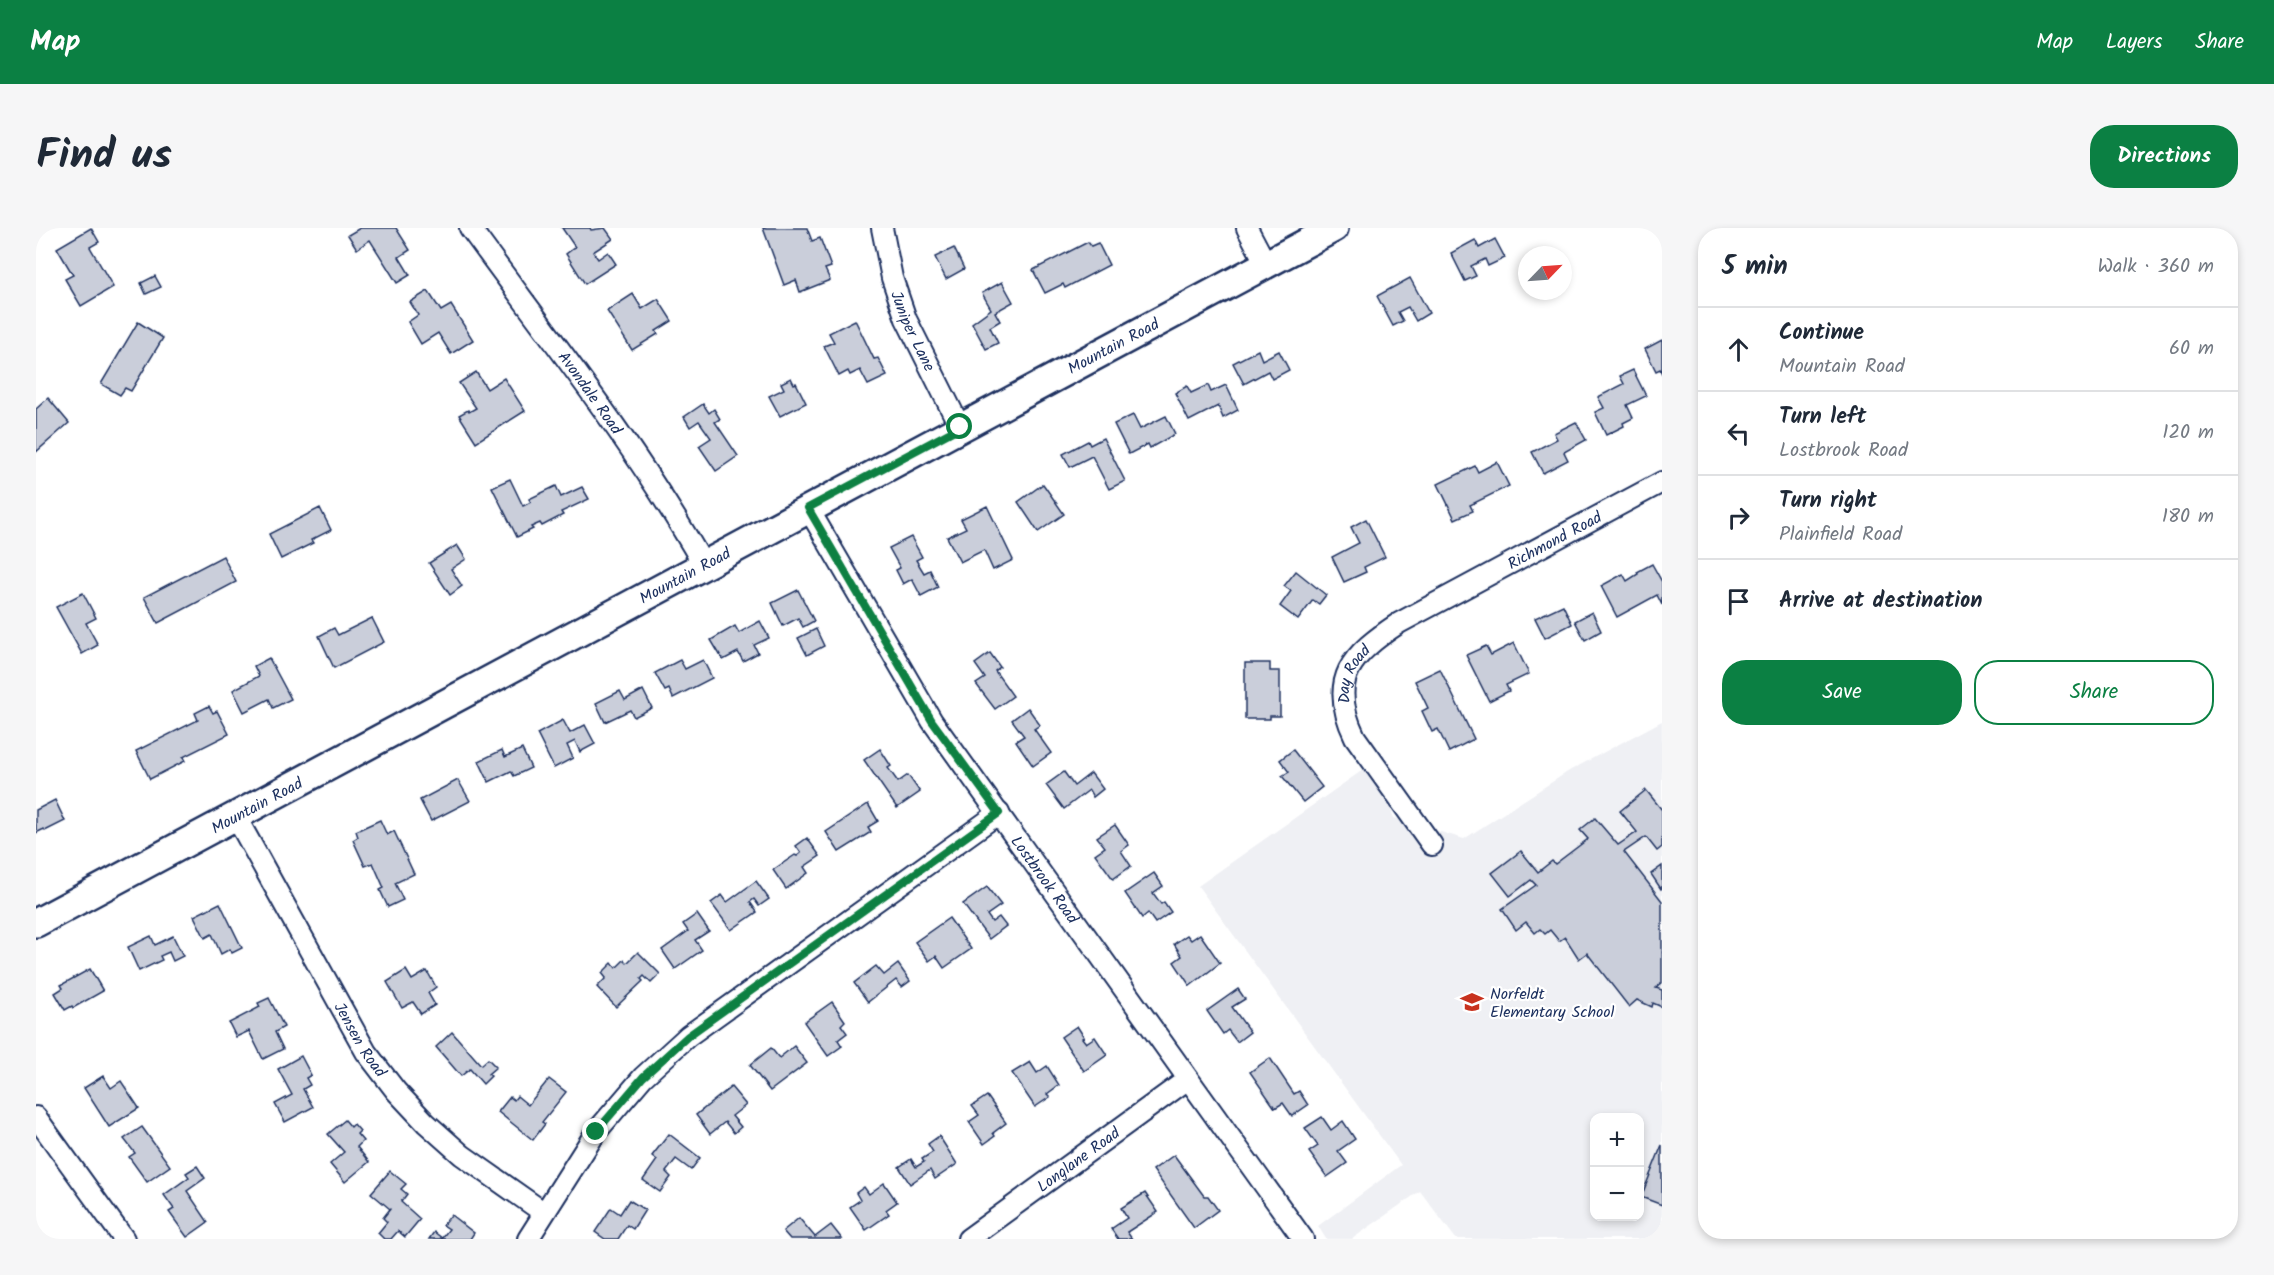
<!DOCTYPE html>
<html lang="en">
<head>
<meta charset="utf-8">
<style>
	:root { --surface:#fff; --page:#f6f6f7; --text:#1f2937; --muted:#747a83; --line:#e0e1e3; --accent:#0b8043 }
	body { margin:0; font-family:Kalam,sans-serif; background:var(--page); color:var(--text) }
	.controls { position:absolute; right:18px; bottom:18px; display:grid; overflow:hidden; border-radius:12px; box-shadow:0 3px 9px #0003 }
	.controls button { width:54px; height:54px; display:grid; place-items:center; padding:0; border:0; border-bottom:2px solid var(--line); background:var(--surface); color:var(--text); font:30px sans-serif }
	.compass { position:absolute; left:1482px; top:18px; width:54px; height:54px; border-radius:50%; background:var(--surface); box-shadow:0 3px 9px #0003; rotate:65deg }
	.stop { position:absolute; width:18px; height:18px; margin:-14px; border:4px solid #0b8043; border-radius:50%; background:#fff }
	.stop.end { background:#0b8043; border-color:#fff; box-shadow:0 2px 6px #0008 }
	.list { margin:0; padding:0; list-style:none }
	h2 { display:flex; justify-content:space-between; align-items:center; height:78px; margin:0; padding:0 24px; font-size:26px }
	h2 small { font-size:20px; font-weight:400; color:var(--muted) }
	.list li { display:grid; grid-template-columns:39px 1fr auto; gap:18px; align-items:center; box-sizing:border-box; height:84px; padding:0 24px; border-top:2px solid var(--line) }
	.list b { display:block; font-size:22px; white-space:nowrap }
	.list p { margin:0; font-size:20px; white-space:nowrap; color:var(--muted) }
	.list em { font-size:20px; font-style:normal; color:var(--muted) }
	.actions { display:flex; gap:12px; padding:18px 24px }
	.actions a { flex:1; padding:14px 0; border:2px solid var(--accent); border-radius:24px; text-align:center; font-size:21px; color:var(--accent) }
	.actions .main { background:var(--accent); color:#fff }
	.icon { flex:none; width:33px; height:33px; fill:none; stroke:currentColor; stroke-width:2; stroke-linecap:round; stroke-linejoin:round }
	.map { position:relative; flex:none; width:1626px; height:1011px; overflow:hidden; border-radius:24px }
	header { display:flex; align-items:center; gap:36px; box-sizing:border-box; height:84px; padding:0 30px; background:var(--accent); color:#fff }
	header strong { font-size:28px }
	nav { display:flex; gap:33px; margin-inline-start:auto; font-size:21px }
	.intro { display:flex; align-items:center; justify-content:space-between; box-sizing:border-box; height:144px; padding:0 36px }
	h1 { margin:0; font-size:42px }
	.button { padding:15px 27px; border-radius:24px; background:var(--accent); color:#fff; font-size:21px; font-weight:700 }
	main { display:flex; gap:36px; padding:0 36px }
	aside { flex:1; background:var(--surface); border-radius:24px; box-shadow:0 3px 9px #0003 }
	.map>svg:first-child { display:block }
	.built { fill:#eff0f4; fill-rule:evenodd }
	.building { fill:#caceda; stroke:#1b2f5e; stroke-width:1.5 }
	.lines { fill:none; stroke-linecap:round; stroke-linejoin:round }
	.street-casing { stroke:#1b2f5e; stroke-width:24 }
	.secondary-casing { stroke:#1b2f5e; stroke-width:32 }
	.street { stroke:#fff; stroke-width:20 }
	.secondary { stroke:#fff; stroke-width:27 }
	.route { stroke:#0b8043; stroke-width:8 }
	.labels { text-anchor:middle; stroke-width:4.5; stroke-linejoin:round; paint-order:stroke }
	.street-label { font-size:16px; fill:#1b2f5e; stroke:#fff }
	.poi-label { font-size:16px; fill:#1b2f5e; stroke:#fff; text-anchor:start }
</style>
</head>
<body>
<header>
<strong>Map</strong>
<nav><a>Map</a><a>Layers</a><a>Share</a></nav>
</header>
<div class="intro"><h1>Find us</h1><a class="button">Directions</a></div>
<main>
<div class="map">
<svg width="1626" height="1011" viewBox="0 0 1626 1011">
	<rect width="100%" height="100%" fill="#fff"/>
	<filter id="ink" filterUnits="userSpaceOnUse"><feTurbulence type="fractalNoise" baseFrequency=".0167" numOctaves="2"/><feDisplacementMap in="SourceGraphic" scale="12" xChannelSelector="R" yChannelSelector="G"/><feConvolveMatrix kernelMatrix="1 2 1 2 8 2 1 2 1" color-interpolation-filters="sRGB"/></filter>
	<g filter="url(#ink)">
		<!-- built -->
		<path class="built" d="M1626,493V1011H1420L1384,963L1316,1011H1290L1282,998L1365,937L1162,658L1331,539L1348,564L1358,590L1428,611L1533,543ZM1558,890H1604V988H1558Z"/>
		<!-- building -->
		<g class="building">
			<path d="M55,0L63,14L54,19L77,59L45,78L29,51L37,47L21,20Z"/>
			<path d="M324,0H360L374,22L363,29L374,47L361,55L334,12L321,21L312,7Z"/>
			<path d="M526,0H554L555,2L569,0L577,11L557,24L562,31L572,24L580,36L549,56L530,26L539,19Z"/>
			<path d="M727,0H771L776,13L784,10L795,39L789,41L794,52L764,64L760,52L748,57Z"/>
			<path d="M1459,11L1469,30L1452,38L1449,31L1435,38L1440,48L1429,53L1415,25L1439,12L1443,20Z"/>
			<path d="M1052,14L1055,18L1062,15L1073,37L1029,60L1027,56L1009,65L997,42Z"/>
			<path d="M918,20L928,41L910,51L899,29Z"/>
			<path d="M119,48L125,59L110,66L105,55Z"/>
			<path d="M1374,50L1393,85L1380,93L1372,79L1362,84L1367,93L1357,98L1341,68Z"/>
			<path d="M966,54L977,74L959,84L964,93L954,99L962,115L950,121L936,95L955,81L946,65Z"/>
			<path d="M392,63L405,83L415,77L437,112L415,126L402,105L385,116L372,94L382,87L374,74Z"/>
			<path d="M597,66L606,81L622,71L636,93L620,103L622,106L596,122L571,83Z"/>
			<path d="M819,92L838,131L842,130L851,148L832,157L824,142L814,147L812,143L803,148L788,118L798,114L793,105Z"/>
			<path d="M102,94L127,110L95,163L89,160L84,167L65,156Z"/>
			<path d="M1626,112V146L1624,141L1620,143L1609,121Z"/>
			<path d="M1222,122L1226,132L1243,123L1253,142L1236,151L1232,143L1208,156L1197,135Z"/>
			<path d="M1597,142L1610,168L1591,177L1597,190L1587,195L1588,198L1570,207L1559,184L1568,180L1562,169L1588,156L1584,148Z"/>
			<path d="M440,144L451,161L468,150L489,183L440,214L423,187L432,182L433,184L440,180L423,155Z"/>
			<path d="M755,150L758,156L760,155L770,175L744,188L733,168L748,161L745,155Z"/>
			<path d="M1172,157L1175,164L1190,157L1202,182L1187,190L1182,178L1153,193L1139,165L1151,158L1155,165Z"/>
			<path d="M12,170L33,195L0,224V181Z"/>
			<path d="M667,176L673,185L678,181L684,191L679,194L702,228L680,243L663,218L675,210L663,193L654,199L648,189Z"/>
			<path d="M1097,187L1104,201L1130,188L1139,206L1114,220L1112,216L1093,226L1078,196Z"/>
			<path d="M1540,194L1550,212L1528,224L1532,232L1507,245L1496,224L1521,211L1518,205Z"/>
			<path d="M1067,210L1089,253L1073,261L1056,228L1034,239L1027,226L1052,213L1054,217Z"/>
			<path d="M1461,234L1473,258L1434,277L1437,283L1419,291L1402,256L1439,238L1442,244Z"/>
			<path d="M474,251L487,278L495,274L493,271L520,258L525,269L546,259L553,271L525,284L527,287L506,298L504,295L495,299L497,301L481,309L456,259Z"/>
			<path d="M1007,256L1028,286L1002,304L982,274Z"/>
			<path d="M951,278L977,332L957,342L948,322L924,334L911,309L930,300L925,291Z"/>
			<path d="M284,280L295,302L275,312L277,315L245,331L233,306Z"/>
			<path d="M1330,291L1349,329L1328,339L1330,344L1308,354L1296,329L1323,315L1315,299Z"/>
			<path d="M875,309L886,329L880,332L888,345L894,342L902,359L885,368L876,351L867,356L860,342L864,340L853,320Z"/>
			<path d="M421,317L430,331L415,341L426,358L414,367L393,335Z"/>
			<path d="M187,328L200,354L122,395L108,369Z"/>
			<path d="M1616,336L1626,354V377L1621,367L1581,389L1565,358L1587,346L1591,353L1602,346L1601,344Z"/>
			<path d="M1260,343L1290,367L1283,376L1277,372L1262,392L1244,378L1255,363L1248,358Z"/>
			<path d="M762,362L778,393L767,399L762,390L747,398L736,375Z"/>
			<path d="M47,365L60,390L50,395L62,417L46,426L20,379Z"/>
			<path d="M1527,377L1536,396L1509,410L1499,390Z"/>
			<path d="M1556,384L1565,403L1549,412L1539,393Z"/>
			<path d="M336,390L348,414L298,440L283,408L298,400L302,407Z"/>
			<path d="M724,393L733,410L718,417L722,425L707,433L702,424L687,432L675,412L699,398L703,405Z"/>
			<path d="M780,401L788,418L771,427L762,410Z"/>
			<path d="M1478,415L1493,446L1470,457L1473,463L1453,473L1430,427L1450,418L1455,427Z"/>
			<path d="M954,425L964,439L959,443L977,468L959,481L940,456L949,450L939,436Z"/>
			<path d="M233,430L255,471L237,480L233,471L208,484L197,462L223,448L218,438Z"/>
			<path d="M644,432L649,441L667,432L676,450L637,470L633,461L629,463L619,445Z"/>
			<path d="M1209,435H1234V443H1244V488H1234V491H1209Z"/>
			<path d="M1404,441L1438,511L1413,524L1402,501L1396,504L1386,483L1392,480L1379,453Z"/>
			<path d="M607,462L616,480L598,489L594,482L569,494L560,475L584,463L589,472Z"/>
			<path d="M173,478L177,485L181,483L193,506L147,529L149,533L114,551L100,523L162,492L159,485Z"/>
			<path d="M992,480L1004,497L998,501L1015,525L997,538L980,513L988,508L976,492Z"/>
			<path d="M527,492L534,505L549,497L559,516L544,524L539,513L531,517L537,530L518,540L501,506Z"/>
			<path d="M486,521L495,540L478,548L475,543L453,554L443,533L466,522L469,529Z"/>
			<path d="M844,521L855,538L852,540L862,554L872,547L884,564L861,580L828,532Z"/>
			<path d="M1257,522L1286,559L1267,574L1246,548L1253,544L1244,532Z"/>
			<path d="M1028,544L1038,558L1055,545L1067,561L1057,569L1053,562L1028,581L1010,557Z"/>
			<path d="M422,552L434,573L395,593L384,572Z"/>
			<path d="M1610,562L1626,582V619L1621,623L1610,609L1588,624L1626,673V755L1620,760L1626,762V779L1617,775L1616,779L1601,772L1593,779L1551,725L1543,731L1529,709L1523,713L1514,702L1509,706L1504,701L1499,705L1490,694L1480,702L1466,681L1500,657L1495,652L1474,668L1456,645L1485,623L1502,644L1516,633L1519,636L1552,611L1544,602L1559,590L1582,617L1601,604L1584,583Z"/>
			<path d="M19,572L29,593L9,603L8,601L0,605V582Z"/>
			<path d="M832,576L842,593L832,599L835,604L803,624L790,604Z"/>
			<path d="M344,592L351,607L358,603L378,646L359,655L367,672L352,679L344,662L348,660L337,635L329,638L317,612L322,609L320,603Z"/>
			<path d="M1079,597L1093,617L1085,623L1095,638L1077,651L1059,626L1069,619L1061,609Z"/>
			<path d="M771,610L784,628L768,639L772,645L750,661L737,642L759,627L761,628L765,625L760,618Z"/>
			<path d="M1626,638V660L1625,661L1615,646Z"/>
			<path d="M1118,645L1127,658L1117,665L1125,676L1128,674L1135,684L1119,695L1112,685L1106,690L1089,665Z"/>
			<path d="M720,653L733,671L723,678L718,671L714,674L721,684L695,702L675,675L686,667L691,674Z"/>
			<path d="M951,659L965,677L951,687L956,694L963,689L970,698L953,711L927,676Z"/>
			<path d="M184,675L206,720L196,725L194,721L185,726L176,706L169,710L158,688Z"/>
			<path d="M661,686L673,703L659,712L666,722L639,741L626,722L652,703L647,696Z"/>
			<path d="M913,690L935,721L908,740L900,728L893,733L879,714Z"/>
			<path d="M1164,706L1184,735L1154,758L1138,734L1146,728L1138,716L1151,707L1155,712Z"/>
			<path d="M115,708L119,717L137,708L147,728L137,733L133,724L124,728L126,732L103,743L92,719Z"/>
			<path d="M602,724L624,746L615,755L608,748L605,751L607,753L580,779L561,759L570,750L566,745L576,735L580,740L588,732L591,735Z"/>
			<path d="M862,736L874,753L866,759L860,752L832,774L818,755L840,738L848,747Z"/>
			<path d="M54,741L67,763L37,780L36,778L29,782L19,765L27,760L25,757Z"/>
			<path d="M370,742L376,752L391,743L400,759L392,765L399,777L385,786L377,774L366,780L351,754Z"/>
			<path d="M1202,761L1209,771L1196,779L1214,804L1201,814L1192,802L1187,806L1171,783Z"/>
			<path d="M233,770L248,799L239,804L247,821L227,831L213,803L200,809L193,795L224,779L222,775Z"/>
			<path d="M796,774L809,793L805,797L811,805L802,812L806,818L792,828L768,794Z"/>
			<path d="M1041,798L1048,809L1046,810L1050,815L1059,809L1071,827L1048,843L1025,809Z"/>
			<path d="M416,804L445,837L452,831L460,839L452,846L455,848L447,856L434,841L425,848L400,819Z"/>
			<path d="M758,818L771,835L734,863L714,837L735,820L743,830Z"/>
			<path d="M265,828L275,847L270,850L274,857L267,861L277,879L249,894L239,876L256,867L242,841Z"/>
			<path d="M1234,830L1258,866L1263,863L1272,877L1256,888L1247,875L1239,880L1214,844Z"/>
			<path d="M994,834L1001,845L1011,838L1023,857L1011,866L1014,869L999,879L976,845Z"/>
			<path d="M67,848L75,860L85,853L103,880L73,899L48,860Z"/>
			<path d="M513,851L530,864L506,894L509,896L497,912L462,884L474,869L478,872L481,868L492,877Z"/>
			<path d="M695,859L710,877L696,888L705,899L698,905L689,894L674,906L660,887Z"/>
			<path d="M951,868L970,895L957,905L959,908L948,916L933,894L943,887L936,878Z"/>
			<path d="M1286,889L1295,902L1307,893L1319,911L1302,923L1311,935L1291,949L1273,924L1282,918L1269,900Z"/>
			<path d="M309,892L315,899L318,896L324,903L321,906L327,913L321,919L333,934L309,954L294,936L308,924L292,906Z"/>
			<path d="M106,899L134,938L111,954L93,929L99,925L88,911Z"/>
			<path d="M633,906L664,930L655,942L640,931L630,944L635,949L624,964L607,952L621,932L616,928Z"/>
			<path d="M903,908L921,936L899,951L894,942L874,956L863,939L875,931L880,939L888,934L886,931L897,924L892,916Z"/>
			<path d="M1626,917V977L1605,969Z"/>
			<path d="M1138,927L1168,968H1172L1182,982L1158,1000L1117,942Z"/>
			<path d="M161,938L169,950L151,963L172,994L151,1009L133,984L138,981L128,967L153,949L150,945Z"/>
			<path d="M354,943L370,956L365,961L371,966L365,974L384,991L369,1009L362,1003L355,1011H348L342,1005L351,994L347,990L354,981L335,965Z"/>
			<path d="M848,955L861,974L850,982L853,986L830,1002L814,979L824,972L820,965L828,959L833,966Z"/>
			<path d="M1109,965L1122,984L1091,1004L1096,1011H1082L1075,1001L1091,990L1085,980Z"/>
			<path d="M593,972L609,982L597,1001L591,997L582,1011H569L559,1004L575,980L584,986Z"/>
			<path d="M415,987L438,1005L434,1011H393L398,1004L406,1010L413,1001L407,997Z"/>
			<path d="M763,990L779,1009L795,997L806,1011H754L747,1003Z"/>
		</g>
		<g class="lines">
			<!-- street casing -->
			<g class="street-casing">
				<g id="street">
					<path id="s1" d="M434,0C514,110 600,218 667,336"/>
					<path id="s2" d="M846,0L856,50L870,91L924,199"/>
					<path d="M1211,0L1230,36"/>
					<path id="s3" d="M772,280L896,493L1267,1011"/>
					<path id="s4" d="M200,589L330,824L360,863L390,895L426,927L507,984"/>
					<path id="s5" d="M1396,617L1319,509C1291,451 1316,426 1363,395L1626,254"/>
					<path d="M0,889L88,1011"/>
					<path d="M492,1011L560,904L607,849L652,808L963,585"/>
					<path id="s6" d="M932,1011L1152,851"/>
				</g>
			</g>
			<!-- secondary casing -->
			<g class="secondary-casing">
				<g id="secondary">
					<path id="s7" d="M0,695C433,464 864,230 1298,0"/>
				</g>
			</g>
			<!-- street -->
			<use href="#street" class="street"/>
			<!-- secondary -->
			<use href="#secondary" class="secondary"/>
		</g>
	</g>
	<g class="lines" filter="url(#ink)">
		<!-- route -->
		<path class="route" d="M560,904L607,849L652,808L963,585L896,493L772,280L924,199"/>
	</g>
	<!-- icons -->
	<defs>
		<g id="school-bare" transform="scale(1.8)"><path d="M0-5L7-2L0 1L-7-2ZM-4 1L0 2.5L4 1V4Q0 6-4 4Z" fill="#c8321e" stroke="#fff" stroke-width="2.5" paint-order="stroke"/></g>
	</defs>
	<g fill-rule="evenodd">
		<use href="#school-bare" x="1436" y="774"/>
	</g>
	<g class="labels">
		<!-- street labels -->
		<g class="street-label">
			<text dy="6" stroke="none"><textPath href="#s2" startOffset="108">Juniper Lane</textPath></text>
			<text dy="6" stroke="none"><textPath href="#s7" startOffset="1222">Mountain Road</textPath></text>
			<text dy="6" stroke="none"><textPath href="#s1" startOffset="204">Avondale Road</textPath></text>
			<text dy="6" stroke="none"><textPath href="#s5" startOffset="448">Richmond Road</textPath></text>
			<text dy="6" stroke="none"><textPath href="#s7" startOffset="736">Mountain Road</textPath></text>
			<text dy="6" stroke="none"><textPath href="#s5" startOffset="200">Day Road</textPath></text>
			<text dy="6" stroke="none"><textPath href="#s7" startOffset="250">Mountain Road</textPath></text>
			<text dy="6" stroke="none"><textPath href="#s3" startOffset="441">Lostbrook Road</textPath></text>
			<text dy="6" stroke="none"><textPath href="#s4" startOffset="255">Jensen Road</textPath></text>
			<text dy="6" stroke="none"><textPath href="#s6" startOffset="136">Longlane Road</textPath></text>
		</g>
		<!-- poi labels -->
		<g class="poi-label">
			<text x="1454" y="771">Norfeldt<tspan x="1454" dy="18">Elementary School</tspan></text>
		</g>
	</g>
</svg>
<div class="controls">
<button>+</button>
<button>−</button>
</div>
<svg class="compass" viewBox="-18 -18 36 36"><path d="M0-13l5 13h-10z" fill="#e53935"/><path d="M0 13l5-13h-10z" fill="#747a83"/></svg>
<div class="stop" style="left:924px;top:199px"></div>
<div class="stop end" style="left:560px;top:904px"></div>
</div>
<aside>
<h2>5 min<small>Walk · 360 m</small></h2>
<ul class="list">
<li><svg class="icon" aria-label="ahead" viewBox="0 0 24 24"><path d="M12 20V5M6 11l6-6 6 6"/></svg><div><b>Continue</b><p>Mountain Road</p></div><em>60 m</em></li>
<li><svg class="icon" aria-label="left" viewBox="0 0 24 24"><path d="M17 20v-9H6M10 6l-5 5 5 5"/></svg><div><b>Turn left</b><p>Lostbrook Road</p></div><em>120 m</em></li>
<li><svg class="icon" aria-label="right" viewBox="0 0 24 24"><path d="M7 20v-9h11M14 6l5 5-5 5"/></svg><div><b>Turn right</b><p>Plainfield Road</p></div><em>180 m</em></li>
<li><svg class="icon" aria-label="arrive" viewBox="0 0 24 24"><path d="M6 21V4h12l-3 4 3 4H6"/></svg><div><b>Arrive at destination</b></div></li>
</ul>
<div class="actions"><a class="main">Save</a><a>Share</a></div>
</aside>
</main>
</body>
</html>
